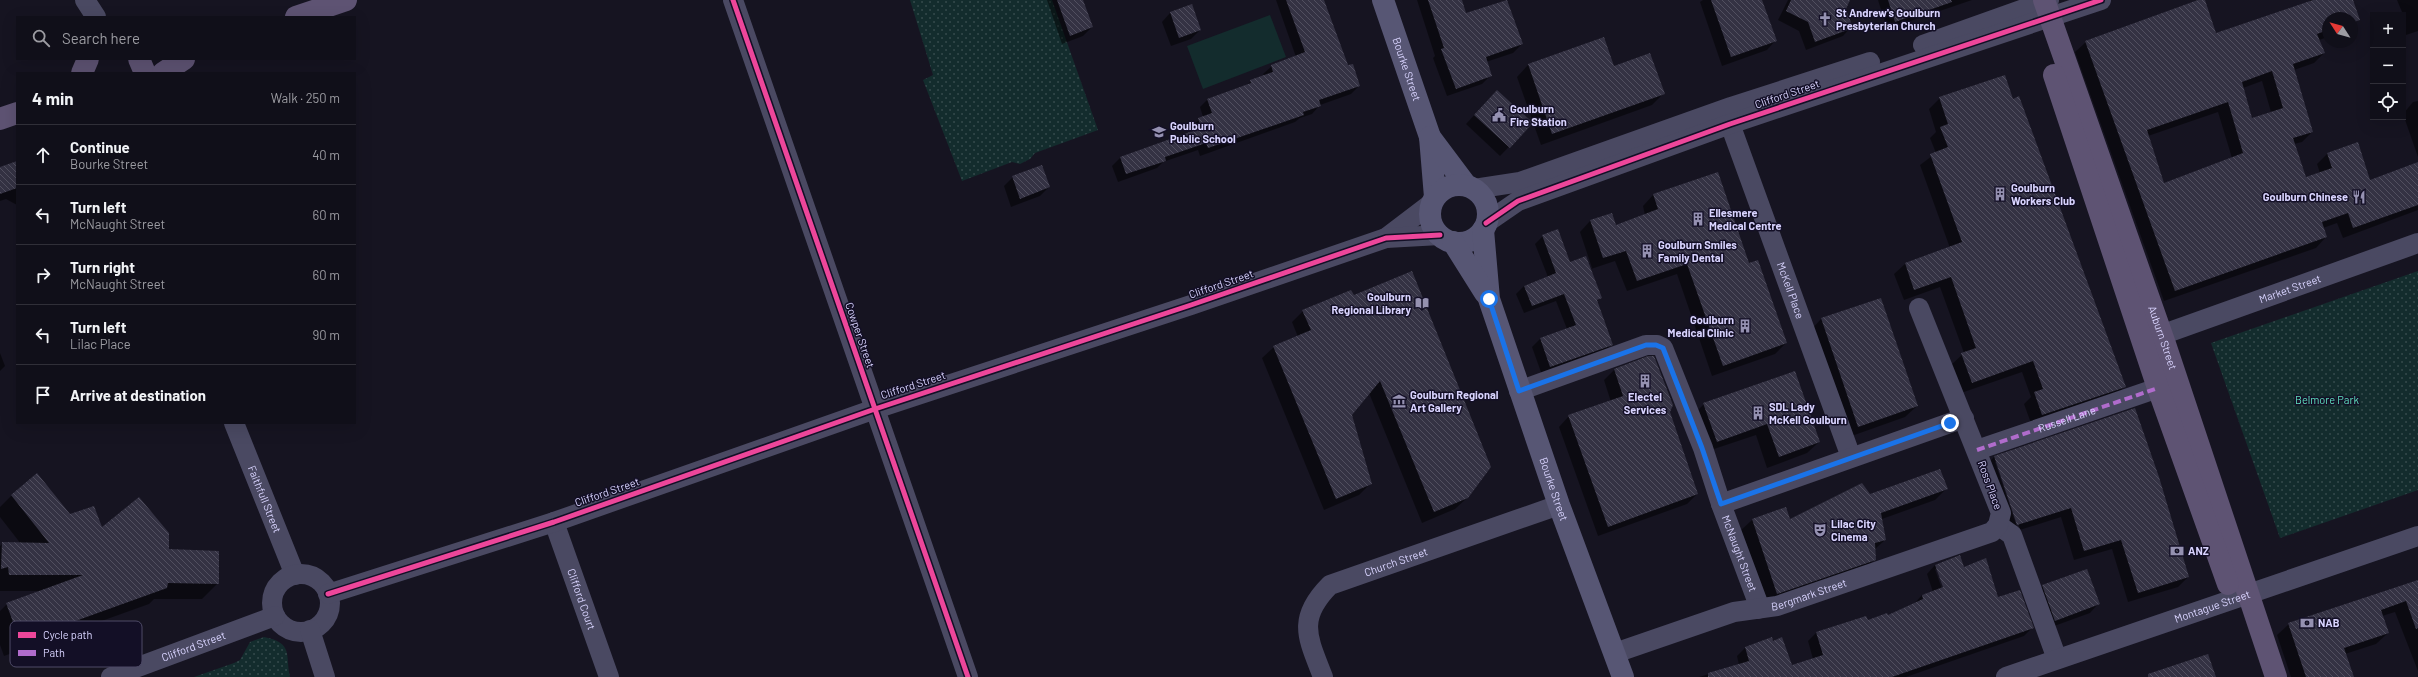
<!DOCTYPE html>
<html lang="en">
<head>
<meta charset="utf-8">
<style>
	:root { --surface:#100f19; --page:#1e1d26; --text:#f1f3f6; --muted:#9c9ca2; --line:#302f38 }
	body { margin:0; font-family:Barlow,sans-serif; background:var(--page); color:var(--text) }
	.controls { position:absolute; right:12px; top:12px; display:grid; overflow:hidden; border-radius:0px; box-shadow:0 4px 16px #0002 }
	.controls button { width:36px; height:36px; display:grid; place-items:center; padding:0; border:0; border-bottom:1px solid var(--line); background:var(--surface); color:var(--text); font:20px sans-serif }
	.compass { position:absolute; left:2322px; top:12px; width:36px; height:36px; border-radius:50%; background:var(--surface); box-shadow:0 4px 16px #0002; rotate:306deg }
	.stop { position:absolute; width:12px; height:12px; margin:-9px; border:3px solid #1a73e8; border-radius:50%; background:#fff }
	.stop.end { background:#1a73e8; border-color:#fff; box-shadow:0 1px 4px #0008 }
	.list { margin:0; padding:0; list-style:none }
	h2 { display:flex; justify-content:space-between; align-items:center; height:52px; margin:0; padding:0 16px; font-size:17px }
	h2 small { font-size:13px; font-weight:400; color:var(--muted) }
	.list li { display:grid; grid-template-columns:26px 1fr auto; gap:12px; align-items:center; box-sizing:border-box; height:60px; padding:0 16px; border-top:1px solid var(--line) }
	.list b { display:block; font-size:15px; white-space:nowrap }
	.list p { margin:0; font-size:13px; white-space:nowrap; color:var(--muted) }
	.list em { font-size:13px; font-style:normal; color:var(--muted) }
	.icon { flex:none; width:22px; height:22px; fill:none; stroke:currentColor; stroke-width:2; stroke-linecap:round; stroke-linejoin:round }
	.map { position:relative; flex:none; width:2418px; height:677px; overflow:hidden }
	.search { position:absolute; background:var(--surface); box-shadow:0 4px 16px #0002; left:16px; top:16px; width:340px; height:44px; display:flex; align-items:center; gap:10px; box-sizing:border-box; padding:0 14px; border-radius:0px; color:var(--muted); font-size:15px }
	.panel { position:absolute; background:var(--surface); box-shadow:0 4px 16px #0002; left:16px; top:72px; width:340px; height:352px; border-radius:0px }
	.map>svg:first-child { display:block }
	.park { fill:url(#park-dots) }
	.garden { fill:#132c2d }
	.shadow { fill:#0007; fill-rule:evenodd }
	.building { fill:url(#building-back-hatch); fill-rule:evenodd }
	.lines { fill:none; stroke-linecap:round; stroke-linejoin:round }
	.street { stroke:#4a4962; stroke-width:20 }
	.secondary { stroke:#575674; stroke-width:22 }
	.primary { stroke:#5e5373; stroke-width:22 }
	.quiet { stroke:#b06ccc; stroke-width:4; stroke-dasharray:8 4; stroke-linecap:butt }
	.cycleway-casing { stroke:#130f26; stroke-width:8 }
	.cycleway { stroke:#ed469a; stroke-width:5 }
	.route { stroke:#1a73e8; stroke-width:5 }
	.labels { text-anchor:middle; stroke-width:3; stroke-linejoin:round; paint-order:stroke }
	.poi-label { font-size:11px; font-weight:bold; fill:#d9d4ff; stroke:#130f26; text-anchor:start }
	.street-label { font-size:11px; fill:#d9d4ff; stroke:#130f26 }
	.park-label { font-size:11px; fill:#5fe0c0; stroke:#130f26 }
	.key { fill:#130f26; stroke:#4e4a67; stroke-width:1 }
	.key-label { font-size:11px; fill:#d9d4ff }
</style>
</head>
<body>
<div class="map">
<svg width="2418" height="677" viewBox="0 0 2418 677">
	<defs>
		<pattern id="park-dots" width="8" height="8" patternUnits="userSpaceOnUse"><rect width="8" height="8" fill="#132c2d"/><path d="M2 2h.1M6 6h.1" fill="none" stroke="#354a4c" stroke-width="1.8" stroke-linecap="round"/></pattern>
		<pattern id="building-back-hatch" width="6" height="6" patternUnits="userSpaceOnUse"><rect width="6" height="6" fill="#343243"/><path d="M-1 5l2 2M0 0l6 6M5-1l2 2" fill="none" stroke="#514f5f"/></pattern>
	</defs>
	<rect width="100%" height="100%" fill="#161421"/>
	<!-- park -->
	<g class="park">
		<path d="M910,0H1052L1098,130L1035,153L1030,159L1020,164L1012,162L962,181L923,80L933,75Z"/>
		<path d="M2418,271V490L2280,538L2211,343Z"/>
		<path d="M264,637C294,643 285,655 290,677H194L234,663L240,660L250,642Z"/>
	</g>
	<!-- garden -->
	<path class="garden" d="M1270,15L1286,57L1203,89L1187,46Z"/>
	<!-- shadow -->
	<g class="shadow">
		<path d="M1047,0H1082L1092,27L1083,36L1062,44Z"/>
		<path d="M1276,0H1323L1347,66L1359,86L1351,94L1320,105L1312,114L1300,118L1295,122L1200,156L1198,150L1163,162L1157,168L1118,182L1112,166L1120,158L1192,132L1190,127L1203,117L1200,107L1208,99L1246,86L1251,81L1264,77L1263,74L1272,66L1296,57Z"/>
		<path d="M1417,0H1461L1465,14L1522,44L1513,53L1486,62L1491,75L1482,84L1447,96L1433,58L1435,56Z"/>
		<path d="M1703,0H1761L1775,41L1767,50L1722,66L1700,2Z"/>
		<path d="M1788,0H1849L1844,9L1851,27L1843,36L1806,50L1799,31L1778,20Z"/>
		<path d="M1878,0H1972L1887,29Z"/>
		<path d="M2202,0H2204L2215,34L2311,2L2310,0H2352L2358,20L2352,27V18H2328V37L2319,40L2324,53L2314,63L2294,70L2312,132L2302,142L2294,144L2306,178L2320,173L2317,164L2327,154L2357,143L2370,182L2418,163V210L2343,238L2337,223L2323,228L2326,237L2316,248L2164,301L2075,52L2086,42ZM2262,81L2271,112L2252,119L2243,88ZM2218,112L2232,158L2163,184L2148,136Z"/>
		<path d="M2397,0H2418V31L2406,35L2403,26V15H2399L2402,12Z"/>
		<path d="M1170,13L1200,30L1191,39L1171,46L1162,22Z"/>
		<path d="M1528,65L1613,67L1663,94L1652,105L1541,145L1517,77Z"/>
		<path d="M1940,98L2125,386L2115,397L2032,426L2024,404L2031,397L2022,372L1961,393L1951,365L1964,353L1940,287L1904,300L1894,274L1905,264L1950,248L1920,165L1936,153L1930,138L1936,132L1929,109Z"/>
		<path d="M1488,100L1532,123L1500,156L1466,124Z"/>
		<path d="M2418,101V157L2403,114L2413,102Z"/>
		<path d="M17,162V205L6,199L0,201V168Z"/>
		<path d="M1717,173L1748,265L1786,343L1775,354L1712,376L1677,274L1627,291L1615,261L1591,269L1592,268L1580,232L1590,221L1611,214L1616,226L1645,215L1643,206L1653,195Z"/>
		<path d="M1013,177L1049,187L1040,196L1011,207L1004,186Z"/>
		<path d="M1543,236L1601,297L1596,302L1612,344L1604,352L1542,375L1532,347L1540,339L1567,329L1556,301L1524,313L1516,294L1524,286L1548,277L1535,244Z"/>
		<path d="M1353,297L1467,498L1455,509L1422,523L1369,393L1351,414L1371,483L1359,495L1324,510L1262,358L1274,347L1298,337L1292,322L1303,311Z"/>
		<path d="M1881,299L1917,406L1905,417L1846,438L1810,331L1821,319Z"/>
		<path d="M0,353L5,366L0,371Z"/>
		<path d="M1648,358L1669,412L1697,494L1687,504L1598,536L1559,427L1569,416L1611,402L1604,380L1614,370Z"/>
		<path d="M1794,372L1819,442L1807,453L1767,468L1756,435L1705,452L1692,416L1704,404Z"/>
		<path d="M1994,457L2188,577L2178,587L2128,602L2112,549L2074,560L2061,517L2007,534L1984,467ZM1995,462H1997L2020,529L2018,530Z"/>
		<path d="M1946,489L1935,500L1882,519L1885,540L1874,550L1875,559L1863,571L1765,605L1740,531L1752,520L1785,508L1789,521Z"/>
		<path d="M12,495L69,515L102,529L168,550L218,583L202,599H154L149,604L4,656L0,645V611L7,604L42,591H0V546L2,544H21L0,517V507Z"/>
		<path d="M1935,565L1964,568L2032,628L2024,636L1906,677H1699L1739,665L1737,656L1745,648L1771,639L1792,666L1813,659L1808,641L1816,633L1866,617L1867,621L1887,616L1914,604L1922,595L1933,592L1927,574ZM1935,569H1937L1945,591L1943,592Z"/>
		<path d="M2418,581V671L2395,612L2382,616L2388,633L2376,644L2345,654L2353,677H2291L2277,635L2289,624Z"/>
		<path d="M2043,586L2098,604L2090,613L2046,629L2034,595Z"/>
	</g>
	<!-- building -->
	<g class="building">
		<path d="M1057,0H1083L1093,27L1070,36Z"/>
		<path d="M1286,0H1324L1348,65L1353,64L1360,86L1319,100L1321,106L1303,112L1304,115L1208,148L1206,143L1165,157L1166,161L1126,174L1120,157L1201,128L1198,118L1212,113L1207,99L1251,83L1250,80L1273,72L1271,65L1305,52Z"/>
		<path d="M1428,0H1462L1466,13L1507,0L1523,44L1486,57L1492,76L1456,89L1441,49L1444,48Z"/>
		<path d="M1711,0H1762L1777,41L1731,57Z"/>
		<path d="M1791,0H1850L1846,9L1853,28L1815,42L1808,22L1786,11Z"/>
		<path d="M1888,0H1951L1952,2L1895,22Z"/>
		<path d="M2198,0H2205L2216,33L2313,0H2353L2360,20L2352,23V18H2328V30L2317,34L2325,53L2293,64L2313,132L2293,138L2306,177L2332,168L2327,153L2358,142L2370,180L2418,162V205L2353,228L2348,213L2322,222L2327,237L2175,291L2085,41ZM2272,71L2283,108L2252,118L2242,82ZM2228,102L2243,153L2164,183L2147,130Z"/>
		<path d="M1192,4L1201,30L1179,38L1170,12Z"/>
		<path d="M1604,37L1614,66L1650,53L1665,94L1552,134L1528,64Z"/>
		<path d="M2005,75L2013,99L2019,96L2126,387L2042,415L2034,392L2043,389L2033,361L1972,383L1961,353L1976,348L1951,277L1914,290L1905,263L1962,242L1930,154L1948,147L1940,127L1948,124L1939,97Z"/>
		<path d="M1497,90L1533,123L1510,148L1474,115Z"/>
		<path d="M17,161V188L0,194V167Z"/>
		<path d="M1042,165L1050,187L1020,199L1012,176Z"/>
		<path d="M1718,172L1749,263L1758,260L1787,343L1723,366L1687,264L1637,281L1626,251L1603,258L1590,220L1612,213L1616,225L1658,209L1653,194Z"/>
		<path d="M1558,229L1570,262L1586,256L1602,298L1597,300L1613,345L1550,367L1540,338L1576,325L1564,294L1532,306L1524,286L1556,273L1542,235Z"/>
		<path d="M1412,271L1491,467L1468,498L1434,512L1380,381L1352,415L1372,484L1336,499L1273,346L1311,330L1302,310L1351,290L1354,295Z"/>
		<path d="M1881,298L1918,406L1858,427L1821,318Z"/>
		<path d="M1648,356H1654L1673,405L1670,412L1698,494L1608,527L1568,415L1623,396L1614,369Z"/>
		<path d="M1795,371L1820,442L1779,457L1767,424L1717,442L1703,403Z"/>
		<path d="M2135,408L2159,477L2189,577L2138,593L2121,540L2084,551L2071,508L2017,525L1994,456Z"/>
		<path d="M1940,469L1948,489L1881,513L1886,540L1875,543L1876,560L1777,594L1752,519L1786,507L1790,519L1862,483L1870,494Z"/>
		<path d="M37,473L70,514L94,506L102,527L139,497L169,533V549L219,551V584L168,583L167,588L20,641L6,603L83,575H9L8,567L1,569L2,542L49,543L11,495Z"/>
		<path d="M1960,555L1964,567L1986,558L1998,597L2020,590L2034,628L1892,677H1708V673L1749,661L1745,647L1772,637L1773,641L1782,637L1792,665L1823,655L1816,632L1866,616L1868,620L1887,613L1888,615L1923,599L1922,595L1943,587L1935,565Z"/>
		<path d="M2087,569L2100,604L2055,621L2042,585Z"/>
		<path d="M2418,580V628L2416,629L2406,601L2381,610L2389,633L2344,648L2354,677H2306L2288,623Z"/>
		<path d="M2208,654L2216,677H2148V674Z"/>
	</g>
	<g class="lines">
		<!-- street -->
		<g class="street">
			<path d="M85,0L96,17"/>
			<path d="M733,0L968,677"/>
			<path d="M1923,45L2049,0"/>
			<path id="s1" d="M1730,124L1851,457"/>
			<path d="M1474,189L1520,182L1731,107L1870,62"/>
			<path d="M1486,223L1518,201L1730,124L2101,0"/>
			<path d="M1386,238L1432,203"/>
			<path id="s2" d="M2161,335L2418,243"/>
			<path id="s3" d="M1519,391L1646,345H1657L1663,348L1703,448L1721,504L1758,603V609"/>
			<path id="s4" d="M234,423L295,575"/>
			<path d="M1977,450L2158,388"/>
			<path d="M1721,504L1964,418"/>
			<path id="s5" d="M554,522L609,677"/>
			<path d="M1998,525L2012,535L2057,659"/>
			<circle cx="301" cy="603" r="29"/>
			<path d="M328,594L554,522L875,409L1191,305L1386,238L1440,235"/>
			<path d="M310,630L325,677"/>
			<path id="s6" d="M1615,653L1734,612L1777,606L1992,532L1998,525L2001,513L1919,308"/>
			<path id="s7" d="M111,677L275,616"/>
			<path id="s8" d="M1323,677C1308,638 1296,619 1330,585L1559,505"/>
			<path id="s9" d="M2006,677L2418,536"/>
		</g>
		<!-- secondary -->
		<g class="secondary">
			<path id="s10" d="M1383,0L1430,137L1435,197"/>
			<path d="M1430,137L1466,185"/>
			<circle cx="1459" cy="214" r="29"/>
			<path id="s11" d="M1483,230L1489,299L1559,505L1623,677"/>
			<path d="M1453,242L1485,293"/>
		</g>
		<!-- primary -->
		<g class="primary">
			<path id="s12" d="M2044,0L2165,344L2276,677"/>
			<path d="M296,17L346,0"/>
			<path d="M139,59L145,73"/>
			<path d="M82,73L88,59"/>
			<path d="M163,73L184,59"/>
			<path d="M2054,75L2158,388L2228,584"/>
			<path d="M0,119L17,113"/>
		</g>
		<!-- quiet -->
		<path class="quiet" id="s13" d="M1977,450L2158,388"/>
		<!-- cycleway casing -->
		<g class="cycleway-casing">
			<g id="cycleway">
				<path d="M733,0L968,677"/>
				<path d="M1486,223L1518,201L1730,124L2101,0"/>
				<path d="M328,594L554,522L875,409L1191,305L1386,238L1440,235"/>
			</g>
		</g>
		<!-- cycleway -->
		<use href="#cycleway" class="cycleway"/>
	</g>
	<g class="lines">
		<!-- route -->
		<path class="route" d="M1489,299L1519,391L1646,345H1656L1663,348L1702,448L1721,504L1950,423"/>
	</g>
	<!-- icons -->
	<defs>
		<g id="church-bare" transform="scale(1.08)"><path d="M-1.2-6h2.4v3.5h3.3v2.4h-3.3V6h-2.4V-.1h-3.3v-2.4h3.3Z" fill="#9591b1" stroke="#130f26" stroke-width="2.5" paint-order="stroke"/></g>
		<g id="civic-bare" transform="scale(1.08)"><path d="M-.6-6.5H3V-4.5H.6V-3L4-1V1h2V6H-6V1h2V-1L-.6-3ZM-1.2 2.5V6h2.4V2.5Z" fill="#9591b1" stroke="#130f26" stroke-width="2.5" paint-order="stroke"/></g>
		<g id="school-bare" transform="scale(1.08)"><path d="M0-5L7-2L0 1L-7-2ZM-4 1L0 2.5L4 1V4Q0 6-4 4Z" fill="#9591b1" stroke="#130f26" stroke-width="2.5" paint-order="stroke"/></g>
		<g id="building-bare" transform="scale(1.08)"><path d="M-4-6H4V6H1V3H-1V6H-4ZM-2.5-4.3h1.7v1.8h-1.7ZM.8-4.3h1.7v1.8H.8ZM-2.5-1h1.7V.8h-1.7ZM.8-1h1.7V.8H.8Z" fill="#9591b1" stroke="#130f26" stroke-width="2.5" paint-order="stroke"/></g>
		<g id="restaurant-bare" transform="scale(1.08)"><path d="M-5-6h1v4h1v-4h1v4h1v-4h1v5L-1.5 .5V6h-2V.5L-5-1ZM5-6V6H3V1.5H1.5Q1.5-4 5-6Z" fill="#9591b1" stroke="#130f26" stroke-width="2.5" paint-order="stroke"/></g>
		<g id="library-bare" transform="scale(1.08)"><path d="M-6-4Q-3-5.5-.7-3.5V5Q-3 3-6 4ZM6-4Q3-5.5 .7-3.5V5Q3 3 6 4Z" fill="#9591b1" stroke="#130f26" stroke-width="2.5" paint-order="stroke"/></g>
		<g id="museum-bare" transform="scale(1.08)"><path d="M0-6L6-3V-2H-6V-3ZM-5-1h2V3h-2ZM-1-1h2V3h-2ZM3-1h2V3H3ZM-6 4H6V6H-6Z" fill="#9591b1" stroke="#130f26" stroke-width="2.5" paint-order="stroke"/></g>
		<g id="theatre-bare" transform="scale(1.08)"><path d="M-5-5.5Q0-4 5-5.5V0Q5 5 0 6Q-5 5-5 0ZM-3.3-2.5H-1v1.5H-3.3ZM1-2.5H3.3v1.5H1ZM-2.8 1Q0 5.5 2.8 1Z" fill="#9591b1" stroke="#130f26" stroke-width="2.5" paint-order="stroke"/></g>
		<g id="bank-bare" transform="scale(1.08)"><path d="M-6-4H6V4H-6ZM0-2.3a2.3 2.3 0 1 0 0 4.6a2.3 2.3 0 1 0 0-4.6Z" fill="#9591b1" stroke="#130f26" stroke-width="2.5" paint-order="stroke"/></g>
	</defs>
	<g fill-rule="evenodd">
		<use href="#church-bare" x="1825" y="19"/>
		<use href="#civic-bare" x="1499" y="115"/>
		<use href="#school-bare" x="1159" y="132"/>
		<use href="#building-bare" x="2000" y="194"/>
		<use href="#restaurant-bare" x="2359" y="197"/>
		<use href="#building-bare" x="1698" y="219"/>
		<use href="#building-bare" x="1647" y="251"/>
		<use href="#library-bare" x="1422" y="303"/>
		<use href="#building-bare" x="1745" y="326"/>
		<use href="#building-bare" x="1645" y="381"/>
		<use href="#museum-bare" x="1399" y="401"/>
		<use href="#building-bare" x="1758" y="413"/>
		<use href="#theatre-bare" x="1820" y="530"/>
		<use href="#bank-bare" x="2177" y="551"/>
		<use href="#bank-bare" x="2307" y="623"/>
	</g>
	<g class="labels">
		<!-- poi labels -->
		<g class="poi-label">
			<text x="1836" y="17">St Andrew's Goulburn<tspan x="1836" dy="13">Presbyterian Church</tspan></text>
			<text x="1510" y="113">Goulburn<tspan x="1510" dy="13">Fire Station</tspan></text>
			<text x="1170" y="130">Goulburn<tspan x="1170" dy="13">Public School</tspan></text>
			<text x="2011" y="192">Goulburn<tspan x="2011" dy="13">Workers Club</tspan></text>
			<text x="2348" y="201" text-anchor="end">Goulburn Chinese</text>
			<text x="1709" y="217">Ellesmere<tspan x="1709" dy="13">Medical Centre</tspan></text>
			<text x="1658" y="249">Goulburn Smiles<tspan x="1658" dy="13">Family Dental</tspan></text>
			<text x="1411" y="301" text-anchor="end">Goulburn<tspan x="1411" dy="13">Regional Library</tspan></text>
			<text x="1734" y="324" text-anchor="end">Goulburn<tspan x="1734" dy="13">Medical Clinic</tspan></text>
			<text x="1410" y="399">Goulburn Regional<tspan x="1410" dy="13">Art Gallery</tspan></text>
			<text x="1645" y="401" text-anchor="middle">Electel<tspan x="1645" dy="13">Services</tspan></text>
			<text x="1769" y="411">SDL Lady<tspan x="1769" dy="13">McKell Goulburn</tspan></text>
			<text x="1831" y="528">Lilac City<tspan x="1831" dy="13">Cinema</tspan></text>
			<text x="2188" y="555">ANZ</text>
			<text x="2318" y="627">NAB</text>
		</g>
		<!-- street labels -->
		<g class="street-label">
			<text dy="4" stroke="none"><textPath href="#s10" startOffset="73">Bourke Street</textPath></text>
			<text transform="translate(1787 94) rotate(-19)" y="4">Clifford Street</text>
			<text transform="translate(1221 284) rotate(-19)" y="4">Clifford Street</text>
			<text dy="4" stroke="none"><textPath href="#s2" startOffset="137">Market Street</textPath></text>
			<text dy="4" stroke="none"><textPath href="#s1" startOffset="177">McKell Place</textPath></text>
			<text transform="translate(860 335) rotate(71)" y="4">Cowper Street</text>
			<text dy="4" stroke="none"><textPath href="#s12" startOffset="358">Auburn Street</textPath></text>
			<text transform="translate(913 385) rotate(-18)" y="4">Clifford Street</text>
			<text dy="4" stroke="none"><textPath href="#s13" startOffset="95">Russell Lane</textPath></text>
			<text transform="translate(1990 485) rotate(70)" y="4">Ross Place</text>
			<text dy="4" stroke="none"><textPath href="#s11" startOffset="270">Bourke Street</textPath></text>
			<text transform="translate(607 492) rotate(-19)" y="4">Clifford Street</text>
			<text dy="4" stroke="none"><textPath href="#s4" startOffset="82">Faithfull Street</textPath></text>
			<text dy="4" stroke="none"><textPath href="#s3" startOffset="372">McNaught Street</textPath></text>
			<text dy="4" stroke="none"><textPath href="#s8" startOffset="171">Church Street</textPath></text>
			<text dy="4" stroke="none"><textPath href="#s6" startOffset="203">Bergmark Street</textPath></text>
			<text dy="4" stroke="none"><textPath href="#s5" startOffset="82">Clifford Court</textPath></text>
			<text dy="4" stroke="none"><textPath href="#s9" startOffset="218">Montague Street</textPath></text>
			<text dy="4" stroke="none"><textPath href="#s7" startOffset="88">Clifford Street</textPath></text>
		</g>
		<!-- park labels -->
		<g class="park-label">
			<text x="2327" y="404">Belmore Park</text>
		</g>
	</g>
	<!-- legend -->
	<rect x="10" y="621" width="132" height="46" rx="6" class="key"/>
	<rect x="18" y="632" width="18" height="6" fill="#ed469a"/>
	<rect x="18" y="650" width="18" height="6" fill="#b06ccc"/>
	<g class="key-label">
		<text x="43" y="639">Cycle path</text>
		<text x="43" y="657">Path</text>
	</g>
</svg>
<div class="controls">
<button>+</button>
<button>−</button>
<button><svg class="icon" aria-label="locate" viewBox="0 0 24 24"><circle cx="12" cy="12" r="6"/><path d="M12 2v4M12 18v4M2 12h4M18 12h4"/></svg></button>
</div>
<svg class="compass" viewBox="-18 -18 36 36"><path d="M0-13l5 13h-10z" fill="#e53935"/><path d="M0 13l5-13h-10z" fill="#9c9ca2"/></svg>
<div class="stop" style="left:1489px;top:299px"></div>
<div class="stop end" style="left:1950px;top:423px"></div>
<div class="search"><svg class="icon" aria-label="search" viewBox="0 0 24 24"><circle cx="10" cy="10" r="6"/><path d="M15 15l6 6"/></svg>Search here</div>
<section class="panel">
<h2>4 min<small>Walk · 250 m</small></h2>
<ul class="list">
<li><svg class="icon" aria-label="ahead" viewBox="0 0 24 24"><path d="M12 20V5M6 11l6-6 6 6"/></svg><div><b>Continue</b><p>Bourke Street</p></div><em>40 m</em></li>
<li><svg class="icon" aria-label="left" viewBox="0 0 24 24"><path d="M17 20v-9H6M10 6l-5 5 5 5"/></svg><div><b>Turn left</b><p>McNaught Street</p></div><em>60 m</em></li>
<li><svg class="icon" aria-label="right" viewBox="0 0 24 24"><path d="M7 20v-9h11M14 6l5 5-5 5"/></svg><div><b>Turn right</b><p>McNaught Street</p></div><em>60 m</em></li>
<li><svg class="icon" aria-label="left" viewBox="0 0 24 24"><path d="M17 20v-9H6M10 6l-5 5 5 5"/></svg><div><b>Turn left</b><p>Lilac Place</p></div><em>90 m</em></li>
<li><svg class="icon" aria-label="arrive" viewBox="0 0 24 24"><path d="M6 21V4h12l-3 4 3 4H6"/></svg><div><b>Arrive at destination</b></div></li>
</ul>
</section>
</div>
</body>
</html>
